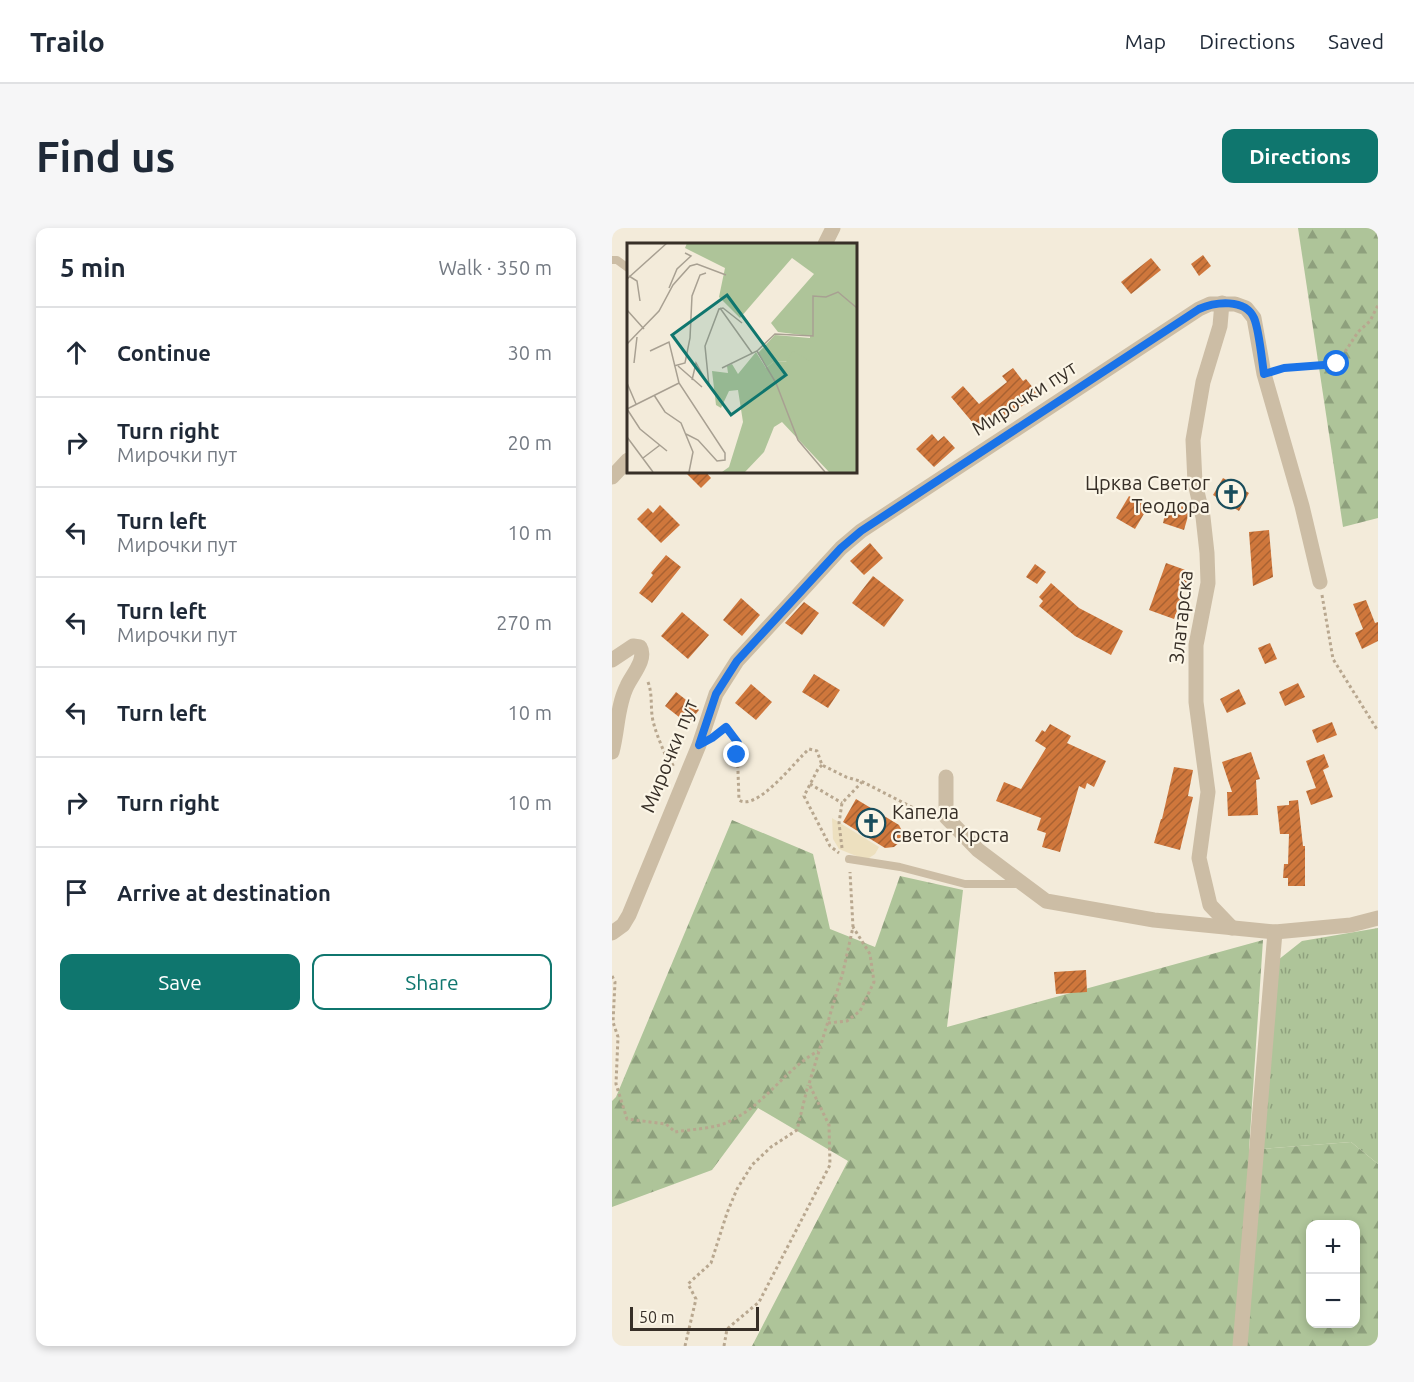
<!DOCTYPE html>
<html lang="en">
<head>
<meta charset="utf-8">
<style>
	:root { --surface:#fff; --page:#f6f6f7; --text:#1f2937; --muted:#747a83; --line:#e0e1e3; --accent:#0f766e }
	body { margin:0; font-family:Ubuntu,sans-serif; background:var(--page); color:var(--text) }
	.controls { position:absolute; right:18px; bottom:18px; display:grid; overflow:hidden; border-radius:12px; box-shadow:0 3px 9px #0003 }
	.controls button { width:54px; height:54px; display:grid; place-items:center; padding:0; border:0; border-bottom:2px solid var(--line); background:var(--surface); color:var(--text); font:30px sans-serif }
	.scale { position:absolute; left:18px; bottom:15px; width:129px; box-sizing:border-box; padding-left:6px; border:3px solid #372f27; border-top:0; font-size:16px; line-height:21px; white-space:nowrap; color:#372f27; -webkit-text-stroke:4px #fbf5e6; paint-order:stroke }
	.stop { position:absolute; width:18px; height:18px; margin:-14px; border:4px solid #1a73e8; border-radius:50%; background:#fff }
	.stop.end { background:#1a73e8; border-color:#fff; box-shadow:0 2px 6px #0008 }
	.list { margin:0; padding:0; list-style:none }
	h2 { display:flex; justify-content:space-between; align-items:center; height:78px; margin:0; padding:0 24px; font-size:26px }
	h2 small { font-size:20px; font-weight:400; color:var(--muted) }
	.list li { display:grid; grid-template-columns:39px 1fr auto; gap:18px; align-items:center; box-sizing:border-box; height:90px; padding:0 24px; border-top:2px solid var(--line) }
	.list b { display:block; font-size:22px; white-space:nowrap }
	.list p { margin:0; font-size:20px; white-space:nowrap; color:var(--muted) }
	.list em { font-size:20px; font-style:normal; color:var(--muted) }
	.actions { display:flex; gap:12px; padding:18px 24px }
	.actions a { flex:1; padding:14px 0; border:2px solid var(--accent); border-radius:12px; text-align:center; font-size:21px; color:var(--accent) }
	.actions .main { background:var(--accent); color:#fff }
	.icon { flex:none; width:33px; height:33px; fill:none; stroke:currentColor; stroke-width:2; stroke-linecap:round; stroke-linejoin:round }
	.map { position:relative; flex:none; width:766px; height:1118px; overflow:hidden; border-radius:12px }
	header { display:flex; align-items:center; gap:36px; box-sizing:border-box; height:84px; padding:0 30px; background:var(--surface); border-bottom:2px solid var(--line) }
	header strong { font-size:28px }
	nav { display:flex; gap:33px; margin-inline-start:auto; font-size:21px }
	.intro { display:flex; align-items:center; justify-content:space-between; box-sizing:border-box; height:144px; padding:0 36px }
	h1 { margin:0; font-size:42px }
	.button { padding:15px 27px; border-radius:12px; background:var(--accent); color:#fff; font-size:21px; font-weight:700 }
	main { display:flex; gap:36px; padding:0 36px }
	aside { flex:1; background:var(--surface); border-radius:12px; box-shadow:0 3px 9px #0003 }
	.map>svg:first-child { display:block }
	.grass { fill:url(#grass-tufts) }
	.forest { fill:url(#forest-firs); fill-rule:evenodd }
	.plaza { fill:#ede0bf }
	.building { fill:url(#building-hatch) }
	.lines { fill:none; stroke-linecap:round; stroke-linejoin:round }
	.path { stroke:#b8a78f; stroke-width:3; stroke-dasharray:3 3; stroke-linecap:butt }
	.service { stroke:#ccbda5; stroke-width:8 }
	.minor { stroke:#ccbda5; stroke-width:15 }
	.route { stroke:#1a73e8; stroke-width:8 }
	.labels { text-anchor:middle; stroke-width:4.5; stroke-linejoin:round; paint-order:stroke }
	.street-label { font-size:20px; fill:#372f27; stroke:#fbf5e6 }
	.poi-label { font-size:20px; fill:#372f27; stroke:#fbf5e6; text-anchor:end }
	.inset-road { fill:none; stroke:#a8a092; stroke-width:1.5 }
	.view { fill:#0f766e; fill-opacity:0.15; stroke:#0f766e; stroke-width:3 }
	.inset-edge { fill:none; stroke:#372f27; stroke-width:3 }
</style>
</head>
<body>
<header>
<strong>Trailo</strong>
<nav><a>Map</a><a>Directions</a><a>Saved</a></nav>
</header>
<div class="intro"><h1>Find us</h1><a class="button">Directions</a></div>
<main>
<aside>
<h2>5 min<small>Walk · 350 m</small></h2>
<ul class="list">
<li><svg class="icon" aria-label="ahead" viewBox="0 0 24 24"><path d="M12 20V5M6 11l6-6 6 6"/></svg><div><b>Continue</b></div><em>30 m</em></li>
<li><svg class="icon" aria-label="right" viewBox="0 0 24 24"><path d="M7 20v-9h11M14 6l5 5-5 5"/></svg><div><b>Turn right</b><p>Мирочки пут</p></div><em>20 m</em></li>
<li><svg class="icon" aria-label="left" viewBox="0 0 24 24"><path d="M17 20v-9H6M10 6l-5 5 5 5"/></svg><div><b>Turn left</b><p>Мирочки пут</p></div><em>10 m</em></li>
<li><svg class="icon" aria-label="left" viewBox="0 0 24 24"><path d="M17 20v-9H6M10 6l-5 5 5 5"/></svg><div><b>Turn left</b><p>Мирочки пут</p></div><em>270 m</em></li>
<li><svg class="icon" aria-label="left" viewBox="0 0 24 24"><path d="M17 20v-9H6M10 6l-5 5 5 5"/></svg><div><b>Turn left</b></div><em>10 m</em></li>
<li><svg class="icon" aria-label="right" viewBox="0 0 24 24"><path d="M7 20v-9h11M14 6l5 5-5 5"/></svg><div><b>Turn right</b></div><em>10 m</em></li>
<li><svg class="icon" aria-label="arrive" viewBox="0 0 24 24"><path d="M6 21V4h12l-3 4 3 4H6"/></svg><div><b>Arrive at destination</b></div></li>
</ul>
<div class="actions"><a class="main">Save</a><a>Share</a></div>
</aside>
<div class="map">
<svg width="766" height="1118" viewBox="0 0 766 1118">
	<defs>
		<pattern id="grass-tufts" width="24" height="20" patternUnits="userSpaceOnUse" patternTransform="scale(1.5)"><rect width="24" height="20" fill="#aec499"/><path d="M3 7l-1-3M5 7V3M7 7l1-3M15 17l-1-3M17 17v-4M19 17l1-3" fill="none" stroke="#8ea07d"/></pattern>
		<pattern id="forest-firs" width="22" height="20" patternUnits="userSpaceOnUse" patternTransform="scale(1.5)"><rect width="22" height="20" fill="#aec499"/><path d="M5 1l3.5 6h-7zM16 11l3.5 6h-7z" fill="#8ea07d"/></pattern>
		<pattern id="building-hatch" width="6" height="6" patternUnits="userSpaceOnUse" patternTransform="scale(1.5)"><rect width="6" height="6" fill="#cf773c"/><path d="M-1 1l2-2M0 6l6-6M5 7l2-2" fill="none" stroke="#a96232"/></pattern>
	</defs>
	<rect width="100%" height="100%" fill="#f3ebda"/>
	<!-- grass -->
	<path class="grass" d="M766,700V936L739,914L650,921L666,732L690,713Z"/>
	<!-- forest -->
	<g class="forest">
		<path d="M686,0H766V290L731,299Z"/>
		<path d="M120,592L201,626L218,701L263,719L288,648L351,662L335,799L651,712L637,922L739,914L766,936V1118H140L236,933L146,880L100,942L0,979V873L4,869ZM698,996H744V1096H698Z"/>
	</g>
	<!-- plaza -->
	<path class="plaza" d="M220,590L267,619L263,626L254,632L227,621L221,611Z"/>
	<!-- building -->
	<g class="building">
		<path d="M591,27L599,38L587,48L579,36Z"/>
		<path d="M539,30L549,42L519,66L509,54Z"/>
		<path d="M401,140L411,153L414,151L426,166L394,190L389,184L367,202L339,169L351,158L367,176L395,154L390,148Z"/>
		<path d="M320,206L326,213L332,208L343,220L322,239L304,221Z"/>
		<path d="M72,243H93L99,250L89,260Z"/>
		<path d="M611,250L637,265L627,283L601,267Z"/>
		<path d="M517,268L536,279L523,301L504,290Z"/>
		<path d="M556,274L578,281L572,302L551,295Z"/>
		<path d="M48,277L68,297L49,315L25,291L36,280L41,285Z"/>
		<path d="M657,302L661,349L641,358L637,304Z"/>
		<path d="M258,315L271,330L252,347L238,333Z"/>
		<path d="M54,327L69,339L40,375L27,365L41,347L39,345Z"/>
		<path d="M554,335L579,344L562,391L537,382Z"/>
		<path d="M423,336L434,344L425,356L414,349Z"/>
		<path d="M261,348L292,372L272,399L240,375Z"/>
		<path d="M439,355L467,380L511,403L499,427L463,408L427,378L431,373L427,369Z"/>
		<path d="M129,370L148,387L130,408L111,392Z"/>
		<path d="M754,372L763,395L766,394V413L750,421L743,405L751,401L741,376Z"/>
		<path d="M192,374L207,385L190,407L173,395Z"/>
		<path d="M70,384L97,407L76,431L49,408Z"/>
		<path d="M658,415L665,431L653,436L646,420Z"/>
		<path d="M202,446L228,462L216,480L190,464Z"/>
		<path d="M686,455L693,469L673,478L667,464Z"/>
		<path d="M139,456L160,474L144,492L123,475Z"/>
		<path d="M627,461L634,476L615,485L608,471Z"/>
		<path d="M64,464L87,482L76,496L53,478Z"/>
		<path d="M720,494L725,507L705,515L700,502Z"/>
		<path d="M438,496L459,508L455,515L494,533L482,559L475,555L473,561L467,558L448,624L430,619L434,605L425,602L429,590L384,573L392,554L409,561L434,520L423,513L430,502L433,504Z"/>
		<path d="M639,524L648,551L644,552L646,587L616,588L615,564H620L610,534Z"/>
		<path d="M712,526L717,539L711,542L721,569L699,577L694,563L704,560L694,533Z"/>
		<path d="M562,539L581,542L576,568L581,569L568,622L542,615L549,591H550Z"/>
		<path d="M244,571L287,597L291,605L288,614L282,619L273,620L231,594Z"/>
		<path d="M686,572L691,618H693V658H676V650H671L672,636H676L677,606H668L665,578L677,577V573Z"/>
		<path d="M474,742L475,764L444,766L442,744Z"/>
	</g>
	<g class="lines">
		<!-- path -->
		<g class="path">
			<path d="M668,141L725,136L746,104L758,93L766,77"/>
			<path d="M710,367L721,431L766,503"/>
			<path d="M36,454C41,467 38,480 41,493C45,509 52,523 58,538L62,536"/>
			<path d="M109,503L114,499L121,506L125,515L127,572C145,584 184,532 197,521L205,523L210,537L234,549L251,554L319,589"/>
			<path d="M210,537L206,541L192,568L218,618L227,625"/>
			<path d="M198,556L230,575"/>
			<path d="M230,620L227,595L230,575L250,554"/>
			<path d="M0,748L3,754L1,794L6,809L4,856L15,891L54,896L63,904C80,901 103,901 118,893C154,876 171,843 206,823"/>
			<path d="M216,795L235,793L248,783L262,754L258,726L241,699"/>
			<path d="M73,1118L84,1071L76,1056L99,1035L115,985L125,961L140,937L159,919L185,902L196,857"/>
			<path d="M112,1118L115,1101L147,1074L218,937L217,897L197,856L231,744L241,699L238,644"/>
		</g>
		<!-- service -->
		<g class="service">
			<path d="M0,32H5L16,40"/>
			<path d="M237,631L288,639L353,656H407"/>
		</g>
		<!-- minor -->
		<g class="minor">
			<path d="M213,16L221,0"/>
			<path d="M610,75L608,98L591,154L581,212L583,255L591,289L595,325L596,355L584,417V474L596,564L587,630L598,677L620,700"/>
			<path d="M0,249L16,232"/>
			<path d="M0,432L21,418L28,419C35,431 20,447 15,458C5,478 6,502 0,524"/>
			<path d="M334,549V589L366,622L434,673L542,692L663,704L739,697L766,690"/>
			<path d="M0,705L11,697L17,687L87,517L104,466L125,433L229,320L249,303L587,81L598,76H623L634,80L642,90L652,146L690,278L708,354"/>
			<path d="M628,1118L663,704"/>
		</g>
	</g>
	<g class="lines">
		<!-- route -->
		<path class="route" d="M125,527L126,515L114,499L100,510L87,517L104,466L125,433L229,320L249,303L587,81C603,74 633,70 642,90C647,101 650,133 652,146L672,140L725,136"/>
	</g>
	<!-- icons -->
	<defs>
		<g id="church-ring" transform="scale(1.5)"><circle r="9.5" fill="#fbf5e6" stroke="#194d5c" stroke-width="1.5"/><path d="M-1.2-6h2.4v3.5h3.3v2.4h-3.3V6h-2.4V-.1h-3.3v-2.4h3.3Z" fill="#194d5c"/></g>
	</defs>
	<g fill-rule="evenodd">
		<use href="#church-ring" x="619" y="266"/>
		<use href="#church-ring" x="259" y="595"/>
	</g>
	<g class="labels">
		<!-- street labels -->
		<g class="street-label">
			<text transform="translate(412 170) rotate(-33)" y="7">Мирочки пут</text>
			<text transform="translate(569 389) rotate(-84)" y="7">Златарска</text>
			<text transform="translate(57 528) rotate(-68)" y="7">Мирочки пут</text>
		</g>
		<!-- poi labels -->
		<g class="poi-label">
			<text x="598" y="262">Црква Светог<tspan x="598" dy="23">Теодора</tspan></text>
			<text x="280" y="591" text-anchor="start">Капела<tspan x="280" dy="23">светог Крста</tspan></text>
		</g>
	</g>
	<!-- overview -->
	<g transform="translate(15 15)">
		<rect width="230" height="230" fill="#f3ebda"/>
		<path d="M148,92L183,95L186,114L183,118L146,119L140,124L131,110Z" fill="#aec499"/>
		<path d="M60,0H229V229H202L155,179L147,184L137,209L118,229H95L102,224L116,179L111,147L102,148L94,165L89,162L85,128L101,130L100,123L105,121L111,131L129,109L139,125L146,119H159L166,108L183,118V93L151,89L144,80L187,31L165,15L113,75L92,54L98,25L58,5Z" fill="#aec499"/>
		<path class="inset-road" d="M2,33L10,38L13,58M0,36L40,0M42,45L50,26L64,13L58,10M93,65L125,110M0,67L17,86M0,101L32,68L46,42L63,23L70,21L99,32M23,108L42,99L52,140L98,210V217L90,218L71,197L59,191M130,108L149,140L171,197L198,229M7,120L10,94M47,123L58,120L63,95L65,53L73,32L79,30M51,123L75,144M95,125L130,108L148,91L186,93V53L199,54L211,49L230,65M65,137L69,120L82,143M0,140L9,161M82,143L78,103L92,66L96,65L115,80M27,152L38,169L54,180L66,209L62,229M0,166L13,186L40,208M0,166L52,140M0,194L26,229M16,215L33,202"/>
		<path class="view" d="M100,52L159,132L104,172L45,92Z"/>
		<rect width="230" height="230" class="inset-edge"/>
	</g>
</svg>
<div class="controls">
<button>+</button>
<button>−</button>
</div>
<div class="scale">50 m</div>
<div class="stop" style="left:725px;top:136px"></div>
<div class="stop end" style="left:125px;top:527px"></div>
</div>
</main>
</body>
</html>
